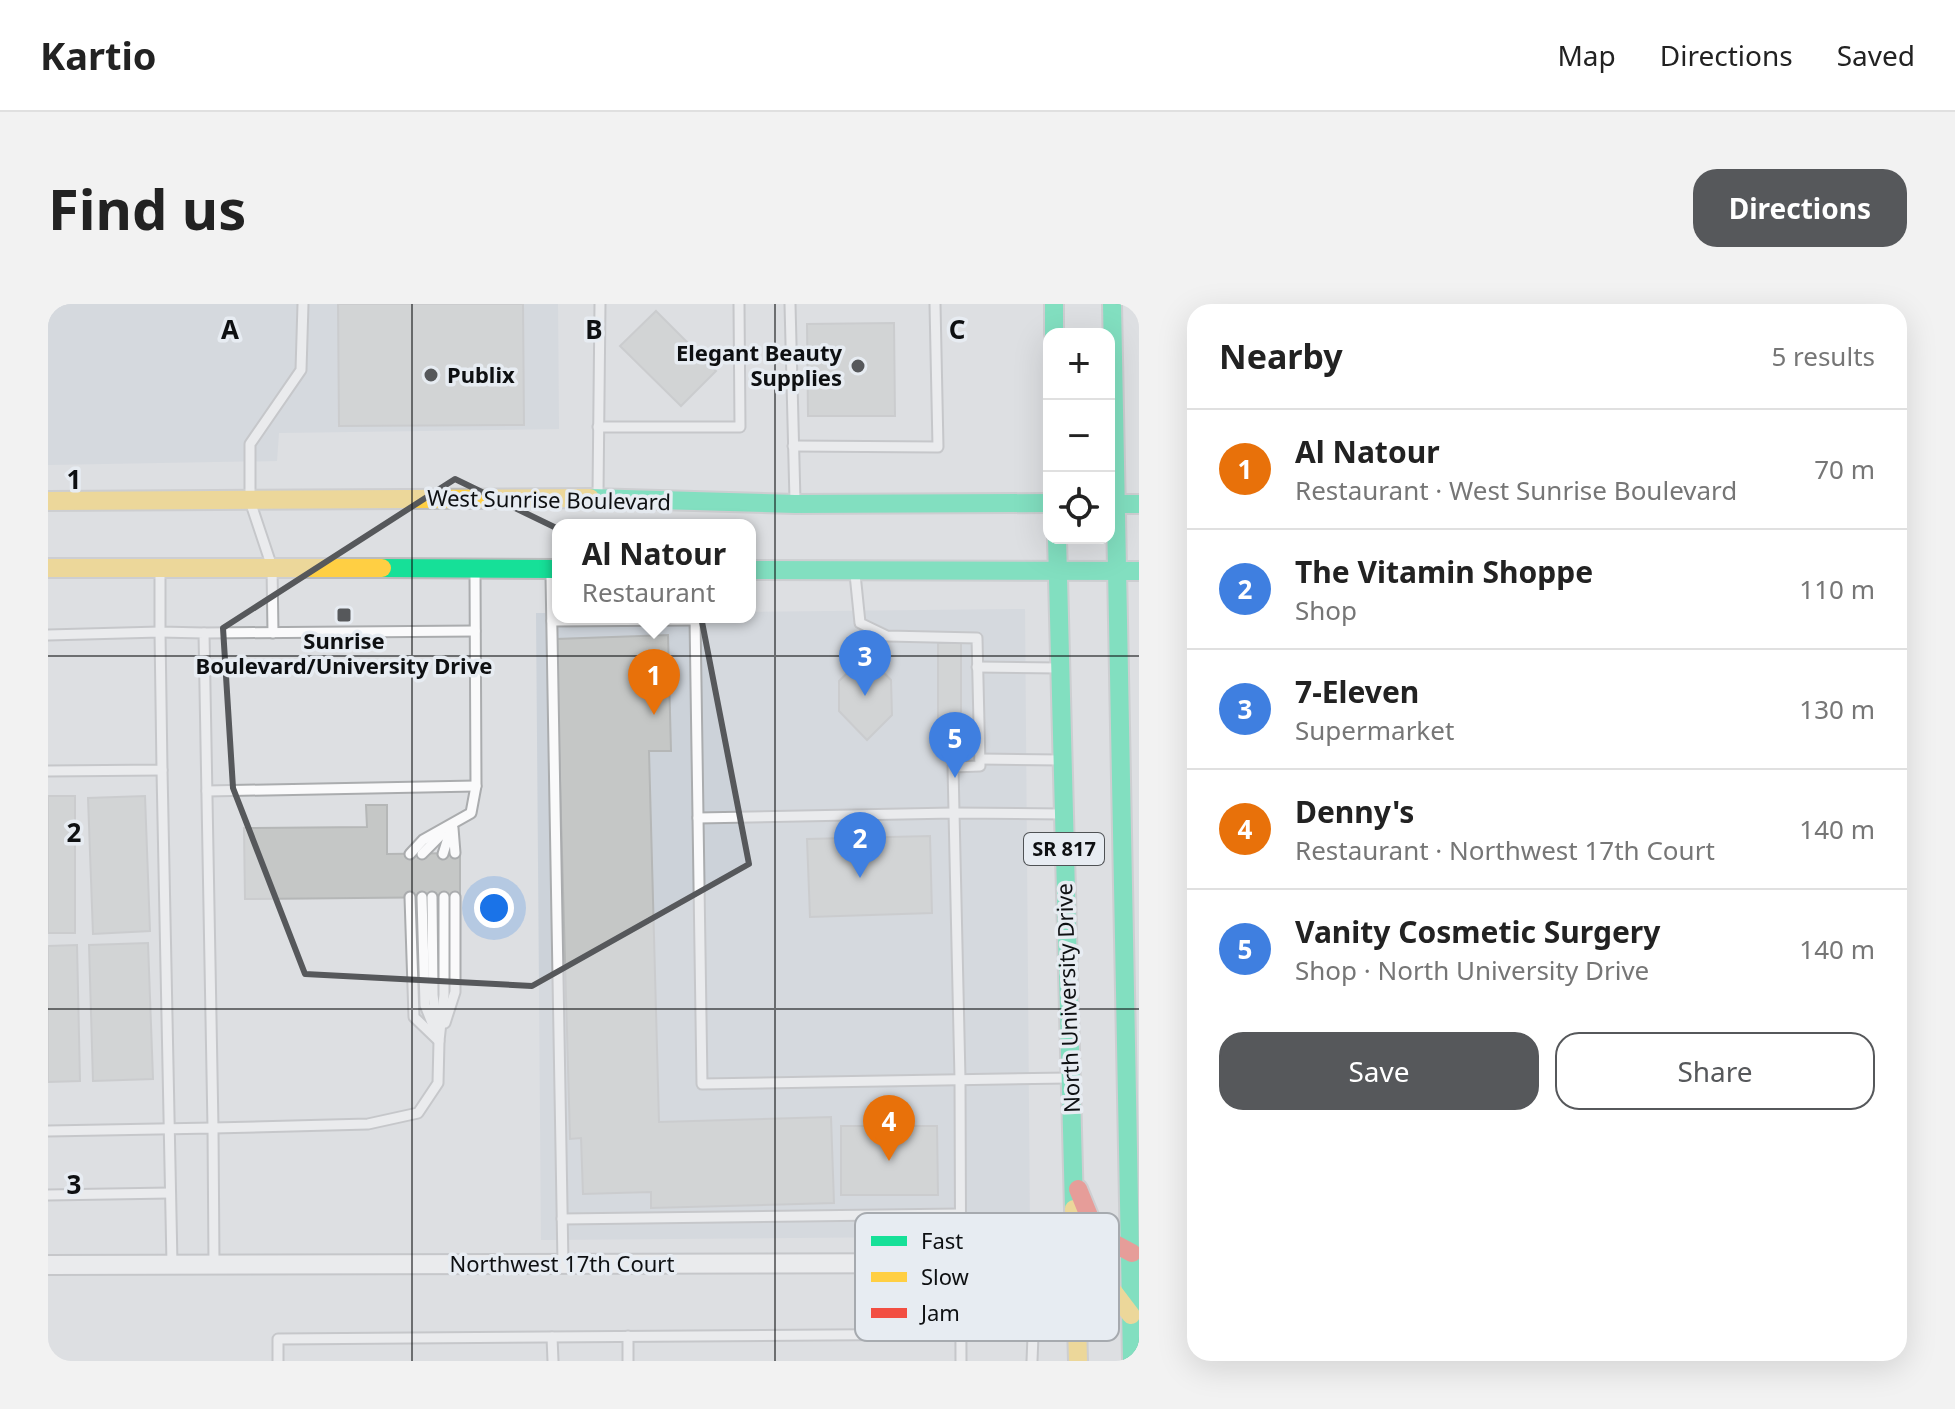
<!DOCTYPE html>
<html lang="en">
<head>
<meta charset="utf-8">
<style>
	:root { --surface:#fff; --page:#f2f2f2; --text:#222; --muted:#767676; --line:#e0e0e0; --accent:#56585b }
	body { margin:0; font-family:"Noto Sans",sans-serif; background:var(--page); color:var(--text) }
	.controls { position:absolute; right:24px; top:24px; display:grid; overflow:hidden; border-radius:16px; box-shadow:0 8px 32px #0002 }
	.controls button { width:72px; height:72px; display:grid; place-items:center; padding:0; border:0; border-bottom:2px solid var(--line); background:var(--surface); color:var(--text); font:40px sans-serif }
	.you { position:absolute; left:446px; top:604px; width:28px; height:28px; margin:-20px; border:6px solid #fff; border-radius:50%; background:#1a73e8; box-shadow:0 0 0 12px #1a73e833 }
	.badge { display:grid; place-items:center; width:52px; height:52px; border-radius:50%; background:var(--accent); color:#fff; font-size:26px; font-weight:700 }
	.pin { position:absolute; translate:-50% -66px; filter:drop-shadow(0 2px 4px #0008) }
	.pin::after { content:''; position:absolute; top:42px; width:28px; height:24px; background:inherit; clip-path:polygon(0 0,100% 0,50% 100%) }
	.popup { position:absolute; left:504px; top:215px; width:204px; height:104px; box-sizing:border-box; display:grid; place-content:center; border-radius:16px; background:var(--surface); filter:drop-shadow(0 2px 6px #0005); font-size:26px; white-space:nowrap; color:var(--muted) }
	.popup b { font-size:30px; color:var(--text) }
	.popup::after { content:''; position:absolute; left:50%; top:100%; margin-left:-16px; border:16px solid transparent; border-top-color:var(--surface) }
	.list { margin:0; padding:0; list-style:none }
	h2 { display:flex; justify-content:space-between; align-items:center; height:104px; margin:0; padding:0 32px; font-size:34px }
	h2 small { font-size:26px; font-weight:400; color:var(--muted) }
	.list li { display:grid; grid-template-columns:52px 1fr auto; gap:24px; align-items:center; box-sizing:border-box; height:120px; padding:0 32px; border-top:2px solid var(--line) }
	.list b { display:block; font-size:30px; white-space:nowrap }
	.list p { margin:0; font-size:26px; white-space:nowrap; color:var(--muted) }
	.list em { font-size:26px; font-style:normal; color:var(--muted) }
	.actions { display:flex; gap:16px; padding:24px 32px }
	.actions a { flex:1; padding:18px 0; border:2px solid var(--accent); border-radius:24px; text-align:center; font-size:28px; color:var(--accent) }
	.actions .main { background:var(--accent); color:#fff }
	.icon { flex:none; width:44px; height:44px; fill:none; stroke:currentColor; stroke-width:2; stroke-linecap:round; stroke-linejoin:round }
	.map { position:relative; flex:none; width:1091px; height:1057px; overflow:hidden; border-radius:24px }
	header { display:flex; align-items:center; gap:48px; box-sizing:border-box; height:112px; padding:0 40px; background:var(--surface); border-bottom:2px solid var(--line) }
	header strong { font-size:38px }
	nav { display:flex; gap:44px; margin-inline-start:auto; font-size:28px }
	.intro { display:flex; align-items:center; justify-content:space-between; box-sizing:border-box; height:192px; padding:0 48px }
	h1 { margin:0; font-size:56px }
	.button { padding:20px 36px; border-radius:24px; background:var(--accent); color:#fff; font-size:28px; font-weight:700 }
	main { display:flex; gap:48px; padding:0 48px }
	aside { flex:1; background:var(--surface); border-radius:24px; box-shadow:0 8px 32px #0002 }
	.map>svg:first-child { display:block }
	.built { fill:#ccd2d9 }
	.building { fill:#c5c7c6; stroke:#b5b7b7; stroke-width:2 }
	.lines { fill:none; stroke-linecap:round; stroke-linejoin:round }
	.lane-casing { stroke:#aaacae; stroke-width:13 }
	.street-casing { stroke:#aaacae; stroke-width:22 }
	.fast-casing { stroke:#babbbc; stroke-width:22 }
	.slow-casing { stroke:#babbbc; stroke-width:22 }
	.jam-casing { stroke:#babbbc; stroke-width:22 }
	.lane { stroke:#fafafb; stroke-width:9 }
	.street { stroke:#fafafb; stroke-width:18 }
	.fast { stroke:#16e098; stroke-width:18 }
	.slow { stroke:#ffcf43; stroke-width:18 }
	.jam { stroke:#f24e42; stroke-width:18 }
	.marked { fill:none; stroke:#56585b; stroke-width:6; stroke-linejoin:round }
	.grid { fill:none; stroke:#0e1012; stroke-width:2; stroke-opacity:0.55 }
	.poi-dot { fill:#56585b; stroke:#e7ecf2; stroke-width:3 }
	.labels { text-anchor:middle; stroke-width:7; stroke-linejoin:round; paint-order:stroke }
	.shield { fill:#e7ecf2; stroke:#4f5255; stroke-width:2 }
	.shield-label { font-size:20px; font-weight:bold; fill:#0e1012 }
	.poi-label { font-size:22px; font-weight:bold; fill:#0e1012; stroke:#e7ecf2; text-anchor:end }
	.street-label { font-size:22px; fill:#0e1012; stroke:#e7ecf2 }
	.key { fill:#e7ecf2; stroke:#a6aaaf; stroke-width:2 }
	.key-label { font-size:22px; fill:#0e1012 }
	.grid-label { font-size:26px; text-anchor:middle; font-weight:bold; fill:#0e1012; stroke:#e7ecf2; stroke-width:7; stroke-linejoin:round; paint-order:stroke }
</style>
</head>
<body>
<header>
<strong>Kartio</strong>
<nav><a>Map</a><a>Directions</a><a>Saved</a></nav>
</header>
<div class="intro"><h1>Find us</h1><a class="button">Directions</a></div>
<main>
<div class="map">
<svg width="1091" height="1057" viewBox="0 0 1091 1057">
	<rect width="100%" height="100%" fill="#dddfe2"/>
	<!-- built -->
	<g class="built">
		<path d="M0,0H510L511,125L231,129L229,157L0,161Z"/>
		<path d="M977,305L982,932L493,936L488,309H510V313H702V308Z"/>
	</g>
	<!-- building -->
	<g class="building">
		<path d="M290,0H475L476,121L291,122Z"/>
		<path d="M608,7L668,67L633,102L572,42Z"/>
		<path d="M846,19L847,112H760L759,20Z"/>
		<path d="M620,331L623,447H601L611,818L783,813L786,899L603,904V888L535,890L533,834L522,835L508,335Z"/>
		<rect x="890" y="339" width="23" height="110"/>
		<path d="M818,351L843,376L844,411L819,436L791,407V377Z"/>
		<rect x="0" y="492" width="27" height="137"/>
		<path d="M97,492L102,627L45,630L40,494Z"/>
		<path d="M318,501H339V550L412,549V593L197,595L196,524L319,523Z"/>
		<path d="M882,532L884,609L762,613L759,535Z"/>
		<path d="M100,639L105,775L45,777L41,641Z"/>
		<path d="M29,641L32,777L0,778V642Z"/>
		<path d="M793,822H889L890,891H793Z"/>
	</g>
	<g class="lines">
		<!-- lane casing -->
		<g class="lane-casing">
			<g id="lane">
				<path d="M742,0L747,197"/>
				<path d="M550,123H692L691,0"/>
				<path d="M745,142L890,143L887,0"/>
				<path d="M202,189V140L253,66L255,0"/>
				<path d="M550,189L552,0"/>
				<path d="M204,203L224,263L225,329"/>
				<path d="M112,266V328L156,329L165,824L320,820L370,809L390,779L391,737L396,691V593"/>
				<path d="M807,270L812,319L839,332L929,334L932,462L905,463L912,775L913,1057"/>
				<path d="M503,272L515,960"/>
				<path d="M647,313L654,780L1020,774"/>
				<path d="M504,317L647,316"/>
				<path d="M156,329L427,327"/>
				<path d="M0,331L112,328L114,466L0,467"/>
				<path d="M929,363L1010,364"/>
				<path d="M932,455L1012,456"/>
				<path d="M114,466L124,960"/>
				<path d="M159,487L428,482"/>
				<path d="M650,514L905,509L1014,510"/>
				<path d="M405,524L407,549"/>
				<path d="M362,550L375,536L423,509L428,482L427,268"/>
				<path d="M374,550L393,531"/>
				<path d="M395,550L404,521"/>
				<path d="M362,593L366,713L391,737"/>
				<path d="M374,593L377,701L390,734"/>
				<path d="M384,593L385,691L389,722"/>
				<path d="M397,719L407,688V593"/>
				<path d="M0,827L165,824L166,960"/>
				<path d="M0,891L122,889"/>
				<path d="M514,915L911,910"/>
				<path d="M580,1032V1057"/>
				<path d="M504,1033L505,1057"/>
				<path d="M230,1057V1035L913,1030"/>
				<path d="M984,1057L985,1032"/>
			</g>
		</g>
		<!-- street casing -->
		<g class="street-casing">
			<path id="street" d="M0,961L1028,959"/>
		</g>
		<!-- fast casing -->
		<g class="fast-casing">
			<g id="fast">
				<path d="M1006,0V30"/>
				<path d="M1064,0L1084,1057"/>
				<path d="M542,194L747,200L1001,199"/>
				<path d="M1061,200H1091"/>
				<path d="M1009,234L1026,905"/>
				<path d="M334,264L510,265"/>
				<path d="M702,266L1091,267"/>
			</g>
		</g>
		<!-- slow casing -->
		<g class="slow-casing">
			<g id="slow">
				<path d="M0,197L542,194"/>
				<path d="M0,264H334"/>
				<path d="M1026,905L1030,1057"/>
				<path d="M1028,959L1055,974L1083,1011"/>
			</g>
		</g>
		<!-- jam casing -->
		<g class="jam-casing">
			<path id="jam" d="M1030,885L1041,912L1054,933L1084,949"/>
		</g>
		<!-- lane -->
		<use href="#lane" class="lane"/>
		<!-- street -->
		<use href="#street" class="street"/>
		<!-- fast -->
		<use href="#fast" class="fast"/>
		<!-- slow -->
		<use href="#slow" class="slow"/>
		<!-- jam -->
		<use href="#jam" class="jam"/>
	</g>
	<!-- marked area -->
	<path d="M0 0H1091V1057H0ZM407,175L649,292L701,560L484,682L257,670L185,484L175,324Z" fill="#dddfe2" fill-opacity=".55" fill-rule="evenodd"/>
	<path class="marked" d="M407,175L649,292L701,560L484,682L257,670L185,484L175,324Z"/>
	<!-- grid -->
	<path class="grid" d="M364,0V1057M727,0V1057M0,352H1091M0,705H1091"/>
	<!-- markers -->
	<g class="poi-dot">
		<circle cx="810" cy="62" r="8"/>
		<circle cx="383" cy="71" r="8"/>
		<rect x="288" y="303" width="16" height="16" rx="4"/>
	</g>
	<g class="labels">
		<!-- shield labels -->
		<rect class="shield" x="976" y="529" width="80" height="32" rx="6"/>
		<g class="shield-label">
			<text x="1016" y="552">SR 817</text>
		</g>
		<!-- poi labels -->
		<g class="poi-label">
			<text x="794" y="57">Elegant Beauty<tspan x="794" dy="25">Supplies</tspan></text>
			<text x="399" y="79" text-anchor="start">Publix</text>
			<text x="296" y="345" text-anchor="middle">Sunrise<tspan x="296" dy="25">Boulevard/University Drive</tspan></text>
		</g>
		<!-- street labels -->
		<g class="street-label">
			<text transform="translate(501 196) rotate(1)" y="8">West Sunrise Boulevard</text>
			<text transform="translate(1020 694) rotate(-92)" y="8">North University Drive</text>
			<text x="514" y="968">Northwest 17th Court</text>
		</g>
	</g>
	<!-- legend -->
	<rect x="807" y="909" width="264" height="128" rx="12" class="key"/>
	<rect x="823" y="932" width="36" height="10" fill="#16e098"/>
	<rect x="823" y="968" width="36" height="10" fill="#ffcf43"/>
	<rect x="823" y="1004" width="36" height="10" fill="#f24e42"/>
	<g class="key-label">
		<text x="873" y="945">Fast</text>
		<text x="873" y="981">Slow</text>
		<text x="873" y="1017">Jam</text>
	</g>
	<g class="grid-label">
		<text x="182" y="35">A</text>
		<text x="546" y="35">B</text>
		<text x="909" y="35">C</text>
		<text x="26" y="185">1</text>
		<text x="26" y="538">2</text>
		<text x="26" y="890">3</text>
	</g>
</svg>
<div class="controls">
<button>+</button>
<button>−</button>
<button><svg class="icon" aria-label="locate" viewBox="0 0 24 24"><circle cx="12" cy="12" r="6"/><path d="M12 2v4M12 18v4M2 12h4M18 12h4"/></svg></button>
</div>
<div class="you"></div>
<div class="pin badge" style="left:606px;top:411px;background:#e8710a">1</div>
<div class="popup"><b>Al Natour</b>Restaurant</div>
<div class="pin badge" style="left:812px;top:574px;background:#3f7fe0">2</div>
<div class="pin badge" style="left:817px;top:392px;background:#3f7fe0">3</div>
<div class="pin badge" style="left:841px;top:857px;background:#e8710a">4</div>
<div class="pin badge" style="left:907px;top:474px;background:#3f7fe0">5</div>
</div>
<aside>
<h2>Nearby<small>5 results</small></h2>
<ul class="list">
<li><span class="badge" style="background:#e8710a">1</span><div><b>Al Natour</b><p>Restaurant · West Sunrise Boulevard</p></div><em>70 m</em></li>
<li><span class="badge" style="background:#3f7fe0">2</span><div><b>The Vitamin Shoppe</b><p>Shop</p></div><em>110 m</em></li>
<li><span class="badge" style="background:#3f7fe0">3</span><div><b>7-Eleven</b><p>Supermarket</p></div><em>130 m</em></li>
<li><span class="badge" style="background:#e8710a">4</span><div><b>Denny's</b><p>Restaurant · Northwest 17th Court</p></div><em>140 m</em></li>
<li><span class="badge" style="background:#3f7fe0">5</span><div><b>Vanity Cosmetic Surgery</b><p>Shop · North University Drive</p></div><em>140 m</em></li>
</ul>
<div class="actions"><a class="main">Save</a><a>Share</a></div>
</aside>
</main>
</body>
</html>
